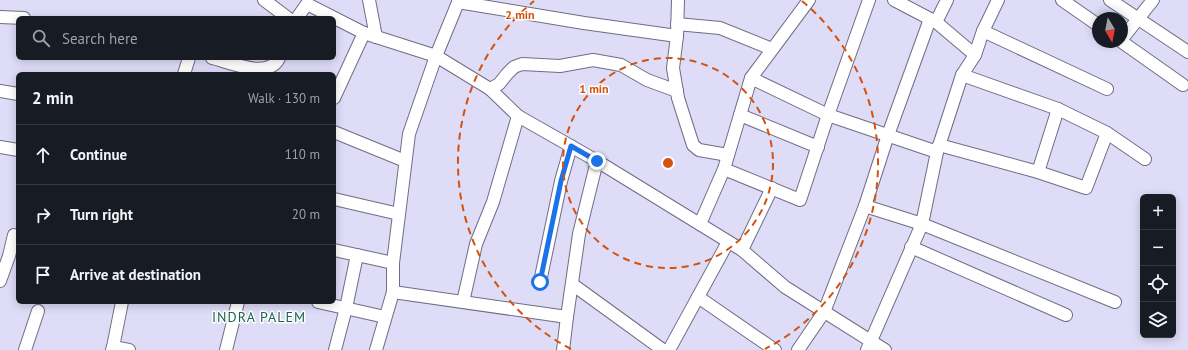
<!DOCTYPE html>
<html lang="en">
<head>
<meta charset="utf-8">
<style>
	:root { --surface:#171b24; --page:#20242c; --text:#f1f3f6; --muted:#9ea1a6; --line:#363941 }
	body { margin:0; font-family:"PT Sans",sans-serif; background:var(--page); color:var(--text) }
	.controls { position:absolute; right:12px; bottom:12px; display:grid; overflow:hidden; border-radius:6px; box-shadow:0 2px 10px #0003 }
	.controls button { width:36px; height:36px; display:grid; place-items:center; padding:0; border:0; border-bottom:1px solid var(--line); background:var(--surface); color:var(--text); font:20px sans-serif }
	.compass { position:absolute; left:1092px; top:12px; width:36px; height:36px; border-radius:50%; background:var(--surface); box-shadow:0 2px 10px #0003; rotate:170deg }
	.stop { position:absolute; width:12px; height:12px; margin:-9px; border:3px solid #1a73e8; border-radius:50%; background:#fff }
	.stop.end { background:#1a73e8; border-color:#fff; box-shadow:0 1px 4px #0008 }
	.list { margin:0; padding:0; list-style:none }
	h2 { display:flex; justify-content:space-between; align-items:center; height:52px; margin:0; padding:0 16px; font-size:17px }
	h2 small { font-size:13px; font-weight:400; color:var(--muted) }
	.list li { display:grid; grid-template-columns:26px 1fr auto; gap:12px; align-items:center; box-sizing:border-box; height:60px; padding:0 16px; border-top:1px solid var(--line) }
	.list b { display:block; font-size:15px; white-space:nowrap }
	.list em { font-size:13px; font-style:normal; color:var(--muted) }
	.icon { flex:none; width:22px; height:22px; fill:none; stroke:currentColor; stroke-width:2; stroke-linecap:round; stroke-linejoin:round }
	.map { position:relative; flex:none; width:1188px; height:350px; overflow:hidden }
	.search { position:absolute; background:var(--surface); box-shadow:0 2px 10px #0003; left:16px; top:16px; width:320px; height:44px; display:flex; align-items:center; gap:10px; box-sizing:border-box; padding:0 14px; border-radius:6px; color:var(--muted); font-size:15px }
	.panel { position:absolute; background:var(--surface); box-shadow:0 2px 10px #0003; left:16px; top:72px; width:320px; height:232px; border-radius:6px }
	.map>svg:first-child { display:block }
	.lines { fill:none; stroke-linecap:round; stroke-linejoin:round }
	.minor-casing { stroke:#6f6d85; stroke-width:14 }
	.minor { stroke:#fff; stroke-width:12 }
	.route { stroke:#1a73e8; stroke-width:5 }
	.ring { fill:none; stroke:#d3520e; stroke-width:2; stroke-dasharray:7 5 }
	.labels { text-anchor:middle; stroke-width:3; stroke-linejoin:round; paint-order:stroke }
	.neighbourhood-label { font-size:14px; letter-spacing:1px; fill:#19634d; stroke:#fff }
	.centre { fill:#d3520e; stroke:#fff; stroke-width:2 }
	.ring-label { font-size:12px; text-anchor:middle; font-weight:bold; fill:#d3520e; stroke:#fff; stroke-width:3; stroke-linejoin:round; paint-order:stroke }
</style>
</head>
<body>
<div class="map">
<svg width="1188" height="350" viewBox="0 0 1188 350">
	<rect width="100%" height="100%" fill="#dedcf7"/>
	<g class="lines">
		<!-- minor casing -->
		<g class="minor-casing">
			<g id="minor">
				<path d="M264,0L288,18"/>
				<path d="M369,0L376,37"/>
				<path d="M869,0L828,115L937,152"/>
				<path d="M894,0L936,22L975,55"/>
				<path d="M1062,0L1098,25"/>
				<path d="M1110,0L1188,52"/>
				<path d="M458,2L584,23L677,36L678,0"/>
				<path d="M0,17L24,18"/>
				<path d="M297,18L307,4L364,33L436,56L459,0"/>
				<path d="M936,22L947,0"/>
				<path d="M677,24L720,28L772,49"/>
				<path d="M983,31L1107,89"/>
				<path d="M677,36L673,68L678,98L693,145L699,150L728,155"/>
				<path d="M1122,39L1153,0"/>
				<path d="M1122,42L1183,85"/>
				<path d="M212,58C229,62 269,80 279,58"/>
				<path d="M184,74L189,58"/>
				<path d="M962,75L1058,109L1107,133L1145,159"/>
				<path d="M751,78L809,0"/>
				<path d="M490,89L499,84L507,74L514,67L522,64L560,66L593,60L621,65L647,80L677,91"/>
				<path d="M0,91L18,94"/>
				<path d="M334,98L364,33"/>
				<path d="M740,115L818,147"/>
				<path d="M334,132L405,161"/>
				<path d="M939,145L1038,172L1058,109"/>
				<path d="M0,147L18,150"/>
				<path d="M1038,172L1086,188L1107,133"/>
				<path d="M334,199L399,214"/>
				<path d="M865,206L922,224L1115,302"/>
				<path d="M700,224L724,169L751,78L828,115L800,200L724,169"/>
				<path d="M911,247L1066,315"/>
				<path d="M334,250L393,263"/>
				<path d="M742,250L772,188"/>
				<path d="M0,281L9,256L14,235"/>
				<path d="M540,282L561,181L571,146"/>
				<path d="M572,284L663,350"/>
				<path d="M393,292L567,317L579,234L597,161"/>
				<path d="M698,297L775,350"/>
				<path d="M318,302L385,317"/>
				<path d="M463,302L476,244L493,202L518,116"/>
				<path d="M113,347L122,302"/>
				<path d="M25,350L38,311"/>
				<path d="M112,350L113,347L129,350"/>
				<path d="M226,350L238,302"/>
				<path d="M335,350L346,308L357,255"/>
				<path d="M376,350L393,292V263L409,134L436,56L490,89L518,116L597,161L742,250L785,287L885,350"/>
				<path d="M563,350L567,317"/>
				<path d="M669,350L728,242"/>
				<path d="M798,350L824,312L865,206L888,135L930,19"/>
				<path d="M867,350L922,224L937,152L962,75L975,55L983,31L998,0"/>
			</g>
		</g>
		<!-- minor -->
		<use href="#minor" class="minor"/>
	</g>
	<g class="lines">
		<!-- route -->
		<path class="route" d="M540,282L561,181L571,146L597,161"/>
	</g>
	<!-- distance rings -->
	<g class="ring">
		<circle cx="668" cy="163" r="105"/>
		<path d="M571 349A210 210 0 0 1 534 1M802 1A210 210 0 0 1 765 349"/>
	</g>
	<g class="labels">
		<!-- neighbourhood labels -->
		<g class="neighbourhood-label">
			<text x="259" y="322">INDRA PALEM</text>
		</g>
	</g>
	<circle cx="668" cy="163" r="6" class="centre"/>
	<g class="ring-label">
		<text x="520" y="19">2 min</text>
		<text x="594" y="93">1 min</text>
	</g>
</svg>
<div class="controls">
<button>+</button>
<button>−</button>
<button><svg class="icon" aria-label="locate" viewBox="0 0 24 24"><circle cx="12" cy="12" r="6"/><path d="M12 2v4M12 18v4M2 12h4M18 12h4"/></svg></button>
<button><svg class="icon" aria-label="layers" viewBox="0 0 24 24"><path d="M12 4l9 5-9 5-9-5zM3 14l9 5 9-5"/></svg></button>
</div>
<svg class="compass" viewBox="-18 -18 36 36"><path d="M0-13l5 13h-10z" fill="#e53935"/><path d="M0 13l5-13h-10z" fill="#9ea1a6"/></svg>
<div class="stop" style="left:540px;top:282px"></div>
<div class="stop end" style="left:597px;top:161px"></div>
<div class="search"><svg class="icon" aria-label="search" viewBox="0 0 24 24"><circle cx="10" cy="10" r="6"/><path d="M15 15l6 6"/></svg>Search here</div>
<section class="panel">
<h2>2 min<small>Walk · 130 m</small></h2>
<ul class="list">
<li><svg class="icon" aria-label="ahead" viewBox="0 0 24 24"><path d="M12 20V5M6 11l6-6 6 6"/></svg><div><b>Continue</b></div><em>110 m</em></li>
<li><svg class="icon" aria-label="right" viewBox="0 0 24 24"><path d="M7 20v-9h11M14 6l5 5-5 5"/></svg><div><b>Turn right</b></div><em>20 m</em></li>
<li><svg class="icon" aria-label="arrive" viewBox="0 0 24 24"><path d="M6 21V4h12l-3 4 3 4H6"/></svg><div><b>Arrive at destination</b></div></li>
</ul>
</section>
</div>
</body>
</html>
